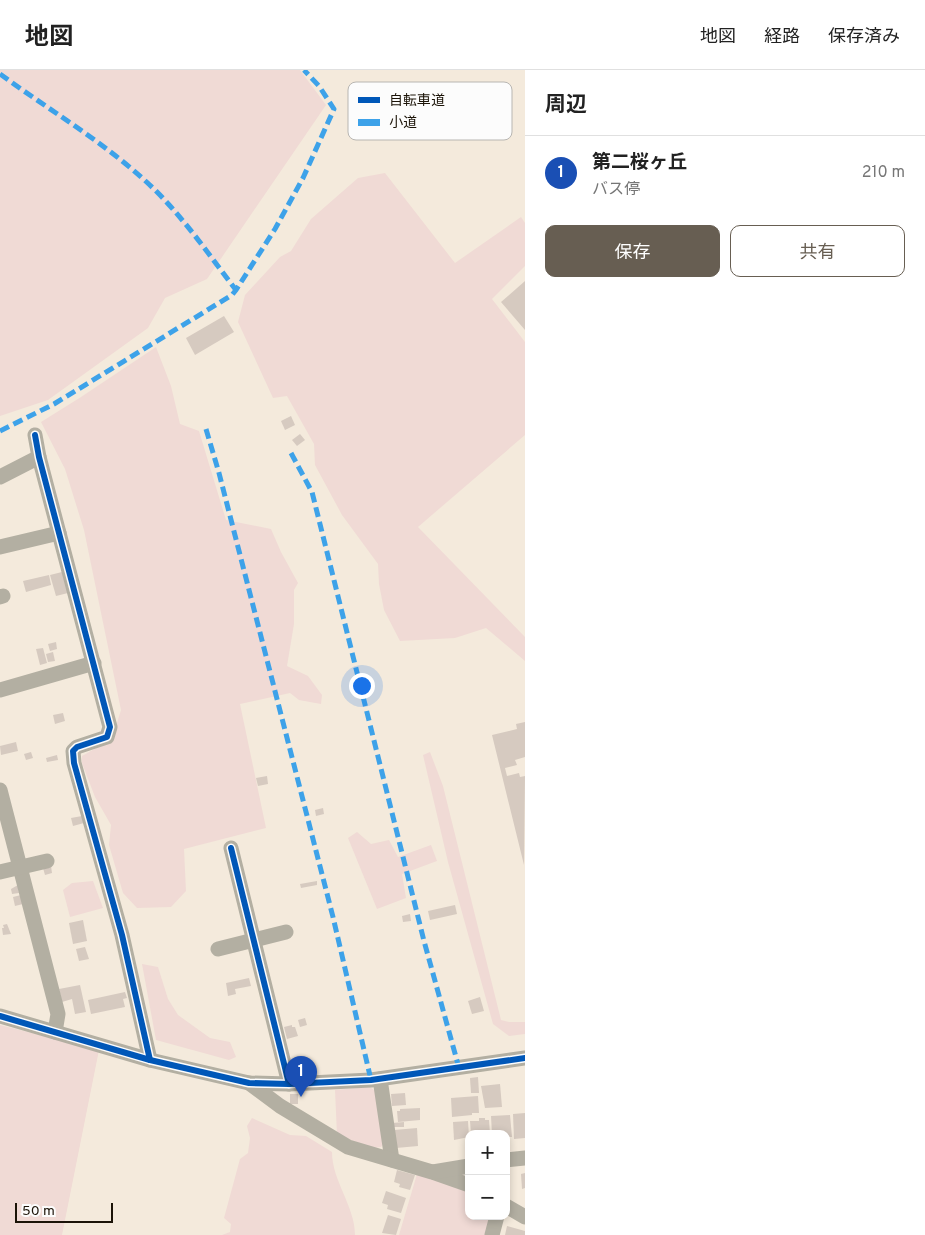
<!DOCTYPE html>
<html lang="ja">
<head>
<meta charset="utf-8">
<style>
	:root { --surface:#fff; --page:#f2f2f2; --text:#222; --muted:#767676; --line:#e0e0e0; --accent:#675e52 }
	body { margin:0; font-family:Overpass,"Noto Sans JP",sans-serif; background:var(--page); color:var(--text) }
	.controls { position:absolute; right:15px; bottom:15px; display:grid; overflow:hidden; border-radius:10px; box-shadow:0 2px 8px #0003 }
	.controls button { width:45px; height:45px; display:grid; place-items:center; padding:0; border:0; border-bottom:1px solid var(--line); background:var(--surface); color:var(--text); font:25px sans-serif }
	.scale { position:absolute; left:15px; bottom:12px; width:98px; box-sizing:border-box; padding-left:5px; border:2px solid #1b1307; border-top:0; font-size:14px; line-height:18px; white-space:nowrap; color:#1b1307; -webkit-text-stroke:4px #fcfcfc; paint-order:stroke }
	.you { position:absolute; left:361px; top:615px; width:18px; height:18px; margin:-12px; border:4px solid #fff; border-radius:50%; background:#1a73e8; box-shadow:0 0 0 8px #1a73e833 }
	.badge { display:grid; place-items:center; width:32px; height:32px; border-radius:50%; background:var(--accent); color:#fff; font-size:16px; font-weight:700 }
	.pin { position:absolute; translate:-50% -41px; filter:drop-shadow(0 1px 2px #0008) }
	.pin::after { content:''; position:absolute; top:26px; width:18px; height:15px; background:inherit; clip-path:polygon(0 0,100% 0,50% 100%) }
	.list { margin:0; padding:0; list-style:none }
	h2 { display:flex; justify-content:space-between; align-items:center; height:65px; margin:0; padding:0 20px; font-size:21px }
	h2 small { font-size:16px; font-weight:400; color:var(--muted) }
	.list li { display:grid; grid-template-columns:32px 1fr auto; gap:15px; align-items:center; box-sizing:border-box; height:75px; padding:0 20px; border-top:1px solid var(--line) }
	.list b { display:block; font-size:19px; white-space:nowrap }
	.list p { margin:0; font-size:16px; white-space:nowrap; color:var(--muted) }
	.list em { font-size:16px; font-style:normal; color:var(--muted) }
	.actions { display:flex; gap:10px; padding:15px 20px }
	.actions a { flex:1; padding:11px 0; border:1px solid var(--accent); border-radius:10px; text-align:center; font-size:18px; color:var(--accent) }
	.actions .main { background:var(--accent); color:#fff }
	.map { position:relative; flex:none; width:525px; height:1165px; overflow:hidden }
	header { display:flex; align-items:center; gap:30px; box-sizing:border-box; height:70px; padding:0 25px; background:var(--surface); border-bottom:1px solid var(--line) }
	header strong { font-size:24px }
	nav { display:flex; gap:28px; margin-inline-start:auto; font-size:18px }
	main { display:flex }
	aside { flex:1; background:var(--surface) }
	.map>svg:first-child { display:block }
	.green { fill:#f0dad5 }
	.building { fill:#d6cac0 }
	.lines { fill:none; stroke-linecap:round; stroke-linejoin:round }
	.minor { stroke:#b3afa2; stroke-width:15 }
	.quiet { stroke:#3da2e9; stroke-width:5; stroke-dasharray:10 5; stroke-linecap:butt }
	.cycleway-casing { stroke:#fcfcfc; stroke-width:9 }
	.cycleway { stroke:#0057b8; stroke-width:6 }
	.key { fill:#fcfcfc; stroke:#b8b6b2; stroke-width:1 }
	.key-label { font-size:14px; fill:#1b1307 }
</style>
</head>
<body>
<header>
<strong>地図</strong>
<nav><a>地図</a><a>経路</a><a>保存済み</a></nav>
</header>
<main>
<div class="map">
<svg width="525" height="1165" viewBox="0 0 525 1165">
	<rect width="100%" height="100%" fill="#f4eadc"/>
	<!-- green -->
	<g class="green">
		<path d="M0,0H300L326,35L207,209L165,228L148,258L48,330L0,346Z"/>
		<path d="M385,103L455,193L521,147L525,153V196L492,229L525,272V365L418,457L525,567V591L486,558L455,568L400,571L384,540L379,514L378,494L342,445L315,395L314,374L287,326L273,328L238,252L245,225L280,187L291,181L311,149L358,108Z"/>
		<path d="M156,277L171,316L180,354L199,361L226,450L271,459L281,482L298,513L294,520V554L287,596L308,606L322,625L321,634L299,630L290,623L240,634L266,758L184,779L186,821L171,837L137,838L123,823L109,775L111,755L95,727L82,693V686L112,669L121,640L84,460L65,399L41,352L81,327Z"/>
		<path d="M430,682L443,716L501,950L509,952H525V964L509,966L493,954L448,792L423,685Z"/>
		<path d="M357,762L371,774L389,770L398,787L431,775L437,791L402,804L406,828L377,839L348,768Z"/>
		<path d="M93,811L103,838L70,847L63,820L72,813Z"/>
		<path d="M142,894L158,897L168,929L178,945L210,968L230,972L236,987L229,990L156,970Z"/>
		<path d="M0,955L99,980L62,1165H0Z"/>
		<path d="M370,1017L378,1023L383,1074L381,1077L373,1078L337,1065L335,1020Z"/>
		<path d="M252,1048L290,1065L306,1066L332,1082C332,1111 355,1136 355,1165H222L230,1162L231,1154L224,1148L240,1089L248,1083L250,1068L247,1056Z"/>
		<path d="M417,1104L469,1122V1146H491L485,1165H399Z"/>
	</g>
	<!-- building -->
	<g class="building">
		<path d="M525,211V260L501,232Z"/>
		<path d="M224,246L234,262L195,285L186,268Z"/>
		<path d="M291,346L295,355L285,360L281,351Z"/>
		<path d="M300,364L305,370L297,376L292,370Z"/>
		<path d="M62,502L68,523L56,526L50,505Z"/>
		<path d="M49,505L51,515L26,522L23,511Z"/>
		<path d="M56,572L57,579L50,581L48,574Z"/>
		<path d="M43,578L47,593L40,595L36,579Z"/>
		<path d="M53,582L55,591L48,592L46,584Z"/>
		<path d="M63,643L65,651L55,654L53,645Z"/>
		<path d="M525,652V687L515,690L517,695L505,698L507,706L519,703L520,707L525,706L524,795L492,665L517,659L516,654Z"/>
		<path d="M16,672L18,681L1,685L0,676Z"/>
		<path d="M31,682L33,688L26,690L24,684Z"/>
		<path d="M57,685L58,690L47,692L46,688Z"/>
		<path d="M267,706L268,714L258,716L256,708Z"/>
		<path d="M323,738L324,744L316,746L315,740Z"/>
		<path d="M82,746L84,753L73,756L71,748Z"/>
		<path d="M51,796L52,803L45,805L43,798Z"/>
		<path d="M317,811V815L301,818L300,814Z"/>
		<path d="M18,815L19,823L12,824L11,819Z"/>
		<path d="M21,825L23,834L15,836L13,827Z"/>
		<path d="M455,835L457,844L430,850L428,841Z"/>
		<path d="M410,844L411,851L403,852L402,846Z"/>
		<path d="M83,850L87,871L73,874L69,853Z"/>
		<path d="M7,854L11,864L3,865L2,858H4L3,855Z"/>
		<path d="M85,877L89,889L79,891L76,879Z"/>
		<path d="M249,908L251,916L235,919L236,924L228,926L226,913Z"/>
		<path d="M80,915L86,942L75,944L72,929L62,932L59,919Z"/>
		<path d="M125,922L127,928L123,929L125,937L91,944L88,930Z"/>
		<path d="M480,927L484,941L472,944L468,931Z"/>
		<path d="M305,948L307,955L300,957L298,950Z"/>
		<path d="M292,955V957H295L298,966L287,969L284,957Z"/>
		<path d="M478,1007L479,1023H471L470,1008Z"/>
		<path d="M500,1014L502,1037L485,1038L481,1016Z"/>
		<path d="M405,1023L406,1035L392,1036L391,1024Z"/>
		<rect x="290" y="1024" width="8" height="10"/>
		<path d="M478,1026L479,1043H472V1045L452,1047L451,1028Z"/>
		<path d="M420,1038V1050L398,1052L397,1041H400V1039Z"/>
		<path d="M525,1043V1068L514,1069L513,1044Z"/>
		<path d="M510,1045L512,1067H506V1064H492L491,1046Z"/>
		<path d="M479,1048H485V1050H489L490,1064H471L470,1051H479Z"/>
		<path d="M468,1051L469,1067L454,1070L453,1052Z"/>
		<path d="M404,1052V1057H392V1053Z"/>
		<path d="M417,1058L418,1076L396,1078L394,1060Z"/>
		<path d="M397,1100L415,1105L410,1120L399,1117L400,1114L394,1112Z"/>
		<path d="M506,1100H508L510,1117H506Z"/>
		<path d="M525,1103V1118L522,1119L521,1104Z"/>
		<path d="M386,1121L406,1128L401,1143L387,1139L388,1135L382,1133Z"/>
		<path d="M388,1145L401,1149L396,1165L382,1163Z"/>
		<path d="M507,1156L525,1161V1165H505Z"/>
	</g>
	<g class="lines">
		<!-- minor -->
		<g class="minor">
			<path d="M35,365L39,387L110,657L107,667L77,677L73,681L74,693L122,865L150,990"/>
			<path d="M0,407L39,387"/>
			<path d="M0,477L59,463"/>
			<path d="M0,527L3,526"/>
			<path d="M0,620L94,593"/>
			<path d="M0,720L58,944L55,962"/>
			<path d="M231,778L289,1014"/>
			<path d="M0,802L47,791"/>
			<path d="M218,879L286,862"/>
			<path d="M0,946L150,990L249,1013L289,1014L371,1010L525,988"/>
			<path d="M380,1009L392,1090"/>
			<path d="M249,1013L280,1036L348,1077L432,1102L469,1115"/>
			<path d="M506,1090L525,1088"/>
			<path d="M433,1102L469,1096"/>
			<path d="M506,1136L525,1147"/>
			<path d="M492,1165L497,1146"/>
		</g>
		<!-- quiet -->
		<g class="quiet">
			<path d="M0,4C52,42 109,75 155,120C186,151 210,186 236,220"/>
			<path d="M206,359L219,403L333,847L371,1010"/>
			<path d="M0,361L54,334L232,225L236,220L275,159L303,108L334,39L319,16L304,0"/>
			<path d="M291,383L312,422L424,871L459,998"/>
		</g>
		<!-- cycleway casing -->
		<g class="cycleway-casing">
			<g id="cycleway">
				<path d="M35,365L39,387L110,657L107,667L77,677L73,681L74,693L122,865L150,990"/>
				<path d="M231,778L289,1014"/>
				<path d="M0,946L150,990L249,1013L289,1014L371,1010L525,988"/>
			</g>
		</g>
		<!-- cycleway -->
		<use href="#cycleway" class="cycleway"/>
	</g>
	<!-- legend -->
	<rect x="348" y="12" width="164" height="58" rx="8" class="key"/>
	<rect x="358" y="27" width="22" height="6" fill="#0057b8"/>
	<rect x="358" y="49" width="22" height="7" fill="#3da2e9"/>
	<g class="key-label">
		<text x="389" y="35">自転車道</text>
		<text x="389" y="57">小道</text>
	</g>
</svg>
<div class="controls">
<button>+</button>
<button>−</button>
</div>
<div class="scale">50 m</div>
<div class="you"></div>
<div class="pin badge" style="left:301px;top:1027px;background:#1a4fb4">1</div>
</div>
<aside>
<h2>周辺<small></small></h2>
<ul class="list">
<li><span class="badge" style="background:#1a4fb4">1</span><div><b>第二桜ヶ丘</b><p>バス停</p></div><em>210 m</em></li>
</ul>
<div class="actions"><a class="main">保存</a><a>共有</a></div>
</aside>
</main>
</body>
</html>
